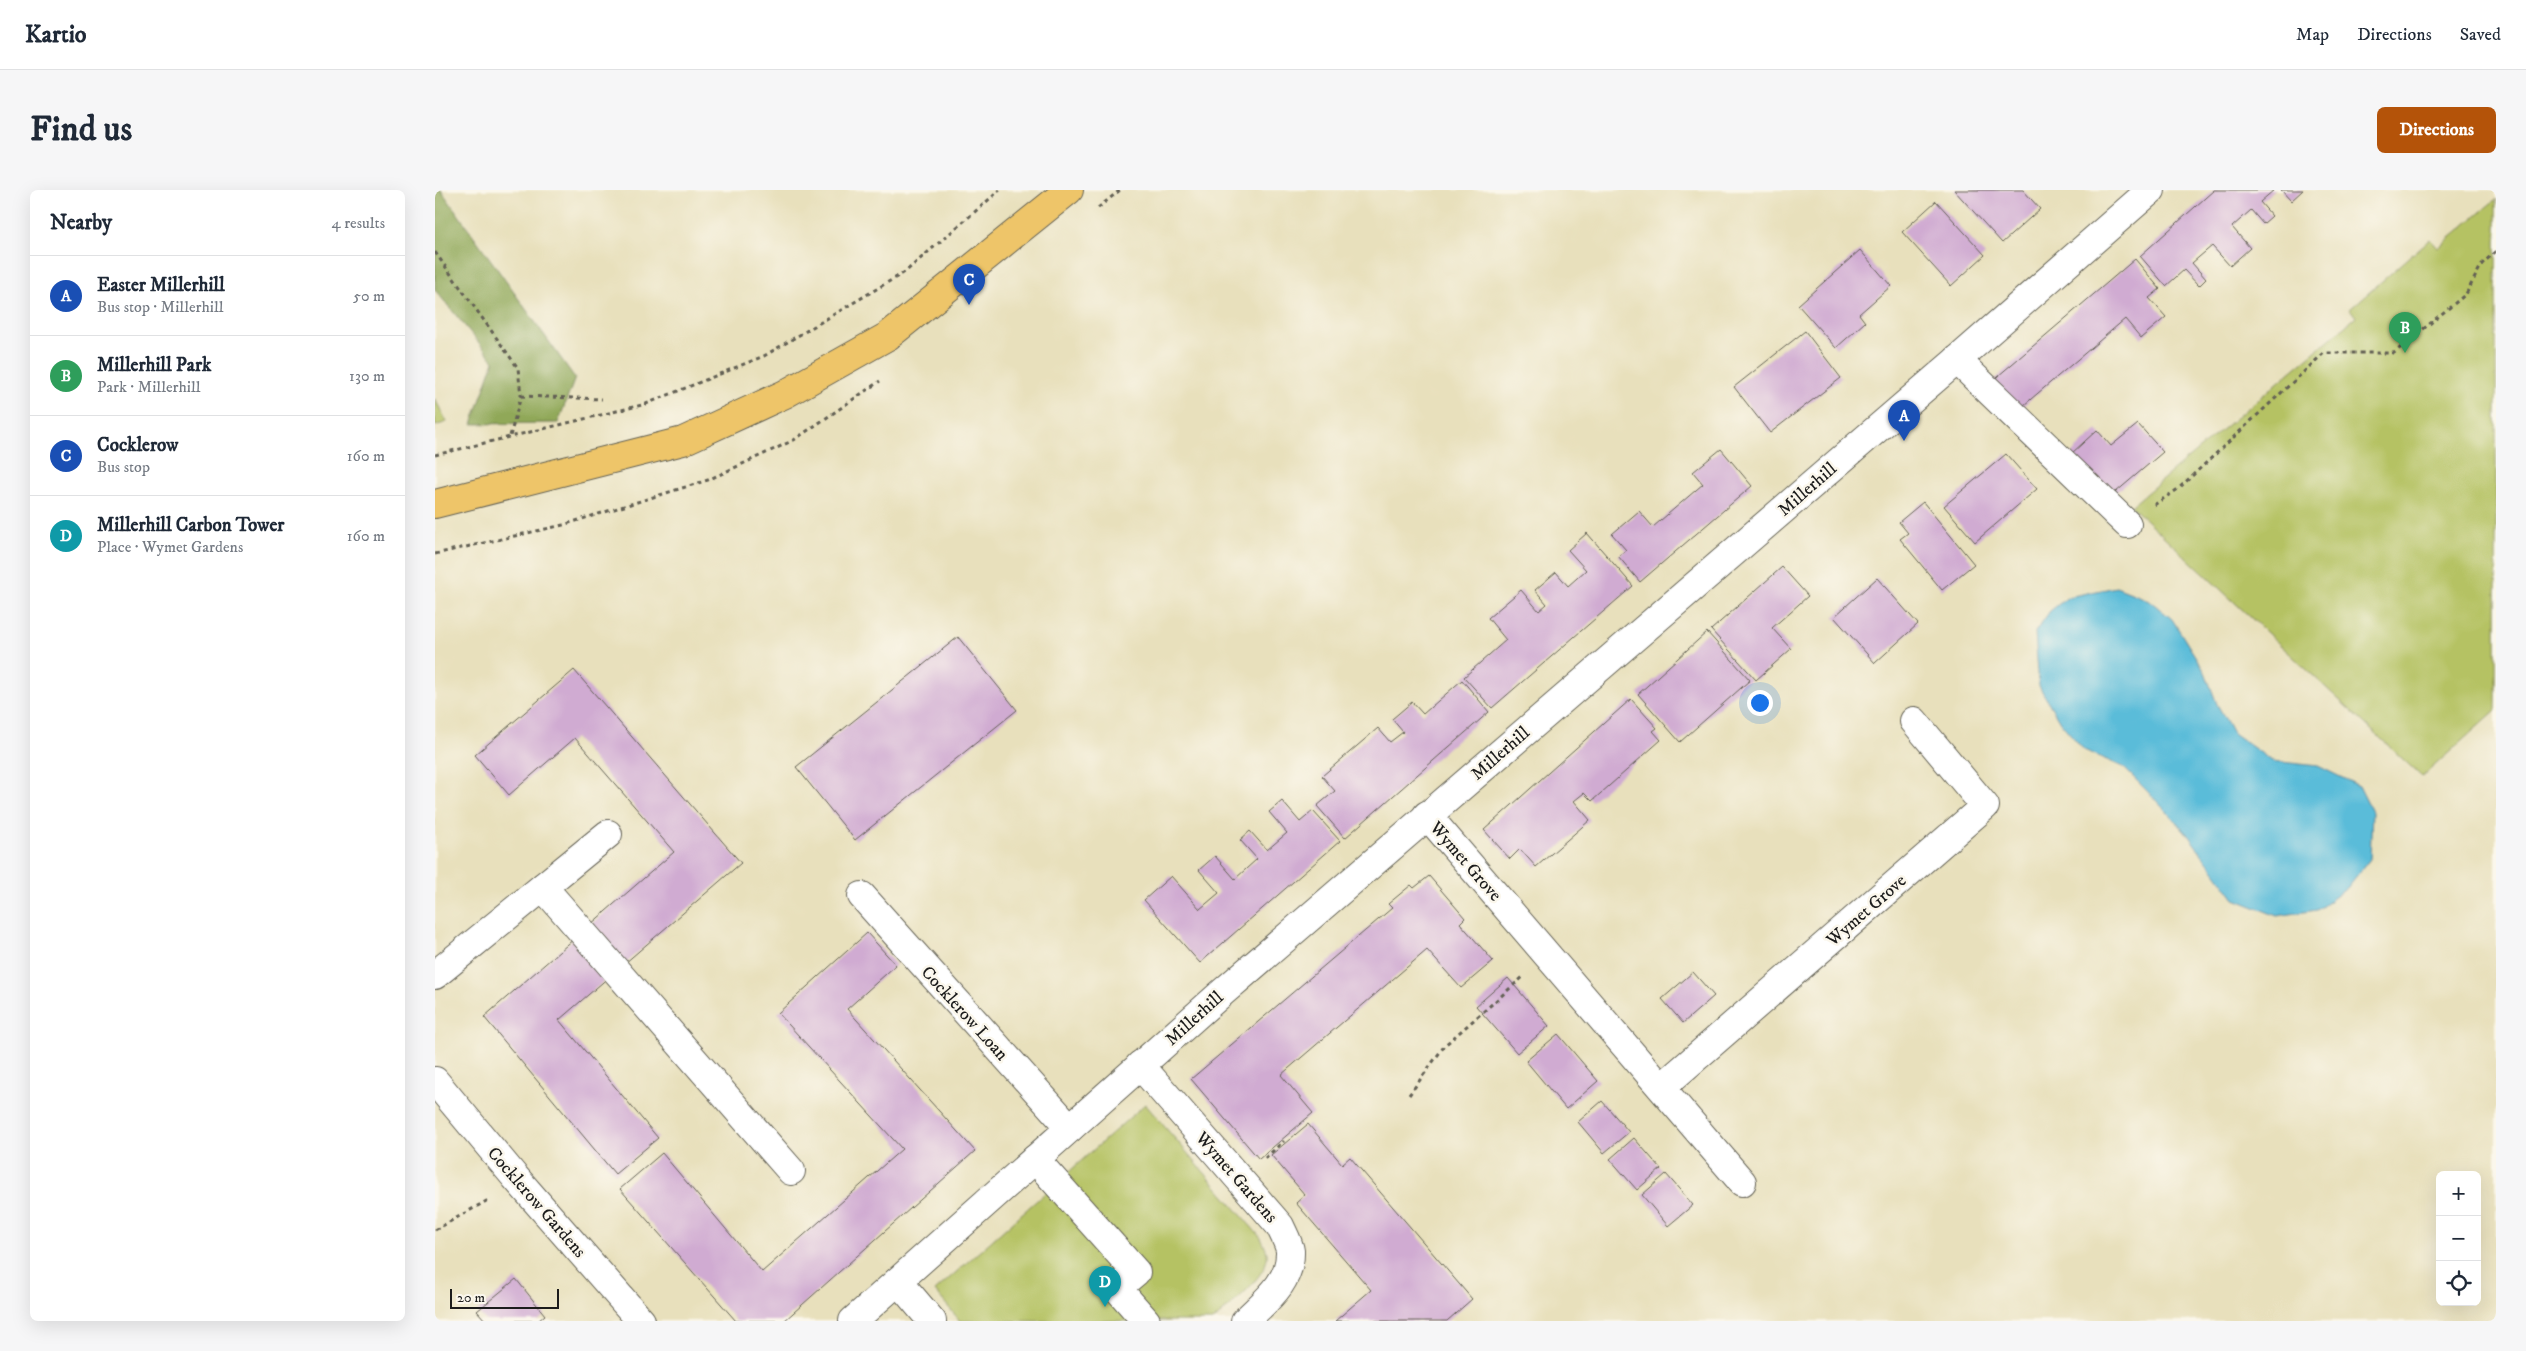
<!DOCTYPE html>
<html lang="en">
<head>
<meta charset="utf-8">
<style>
	:root { --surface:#fff; --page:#f6f6f7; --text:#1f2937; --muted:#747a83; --line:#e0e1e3; --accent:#b45309 }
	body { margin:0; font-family:"IM FELL DW Pica",serif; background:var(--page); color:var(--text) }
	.controls { position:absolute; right:15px; bottom:15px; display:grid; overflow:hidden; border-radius:8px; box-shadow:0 5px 20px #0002 }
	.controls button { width:45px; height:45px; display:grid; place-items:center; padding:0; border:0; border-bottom:1px solid var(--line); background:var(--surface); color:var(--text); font:25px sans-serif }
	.scale { position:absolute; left:15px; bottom:12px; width:109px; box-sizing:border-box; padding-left:5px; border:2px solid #1c1c1c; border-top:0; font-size:14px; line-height:18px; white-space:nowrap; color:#1c1c1c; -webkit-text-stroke:4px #fbf7ec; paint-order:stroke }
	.you { position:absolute; left:1324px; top:512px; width:18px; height:18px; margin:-12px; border:4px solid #fff; border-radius:50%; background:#1a73e8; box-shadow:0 0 0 8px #1a73e833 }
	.badge { display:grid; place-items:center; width:32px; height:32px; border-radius:50%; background:var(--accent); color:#fff; font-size:16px; font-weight:700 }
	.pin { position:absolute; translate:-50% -41px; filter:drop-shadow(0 1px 2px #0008) }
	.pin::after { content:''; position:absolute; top:26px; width:18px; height:15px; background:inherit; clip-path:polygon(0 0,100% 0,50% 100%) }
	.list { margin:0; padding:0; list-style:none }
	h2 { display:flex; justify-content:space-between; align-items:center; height:65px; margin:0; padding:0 20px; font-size:21px }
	h2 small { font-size:16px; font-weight:400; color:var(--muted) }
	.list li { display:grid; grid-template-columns:32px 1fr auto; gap:15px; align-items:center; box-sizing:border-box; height:80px; padding:0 20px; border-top:1px solid var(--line) }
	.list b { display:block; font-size:19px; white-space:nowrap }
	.list p { margin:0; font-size:16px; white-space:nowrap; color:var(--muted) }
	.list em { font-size:16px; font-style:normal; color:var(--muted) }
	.icon { flex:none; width:28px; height:28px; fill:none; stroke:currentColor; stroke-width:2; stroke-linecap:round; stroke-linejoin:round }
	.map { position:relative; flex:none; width:2061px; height:1131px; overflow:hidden; border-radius:8px }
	header { display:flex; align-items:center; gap:30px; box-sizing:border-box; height:70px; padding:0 25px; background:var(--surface); border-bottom:1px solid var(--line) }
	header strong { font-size:24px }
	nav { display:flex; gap:28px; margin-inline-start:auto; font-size:18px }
	.intro { display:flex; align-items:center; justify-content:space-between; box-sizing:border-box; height:120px; padding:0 30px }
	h1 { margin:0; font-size:35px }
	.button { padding:12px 22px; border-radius:8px; background:var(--accent); color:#fff; font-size:18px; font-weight:700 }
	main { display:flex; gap:30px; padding:0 30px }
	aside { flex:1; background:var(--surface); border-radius:8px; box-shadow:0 5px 20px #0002 }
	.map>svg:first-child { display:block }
	.green { fill:#b5c263; stroke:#686f40 }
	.forest { fill:#90a859; stroke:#56623a }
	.water { fill:#5abcd9; stroke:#3b6c7a }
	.building { fill:#d0abd2 }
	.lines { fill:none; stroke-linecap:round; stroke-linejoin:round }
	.minor-casing { stroke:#636154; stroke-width:30 }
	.major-casing { stroke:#636154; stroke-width:30 }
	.path { stroke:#636154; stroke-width:3; stroke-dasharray:4 4; stroke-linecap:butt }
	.minor { stroke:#fff; stroke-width:28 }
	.major { stroke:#eec569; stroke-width:28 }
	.labels { text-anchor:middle; stroke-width:5; stroke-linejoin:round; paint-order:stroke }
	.street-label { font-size:18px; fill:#1c1c1c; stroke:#fbf7ec }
</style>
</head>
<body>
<header>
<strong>Kartio</strong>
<nav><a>Map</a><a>Directions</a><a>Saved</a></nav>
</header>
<div class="intro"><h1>Find us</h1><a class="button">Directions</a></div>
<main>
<aside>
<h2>Nearby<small>4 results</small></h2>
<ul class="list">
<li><span class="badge" style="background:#1a4fb4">A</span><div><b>Easter Millerhill</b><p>Bus stop · Millerhill</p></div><em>50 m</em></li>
<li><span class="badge" style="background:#2e9e5b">B</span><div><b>Millerhill Park</b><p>Park · Millerhill</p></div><em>130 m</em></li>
<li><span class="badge" style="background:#1a4fb4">C</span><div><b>Cocklerow</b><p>Bus stop</p></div><em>160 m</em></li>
<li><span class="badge" style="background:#0f9aa8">D</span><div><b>Millerhill Carbon Tower</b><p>Place · Wymet Gardens</p></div><em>160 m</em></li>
</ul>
</aside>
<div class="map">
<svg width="2061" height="1131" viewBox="0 0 2061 1131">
	<rect width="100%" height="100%" fill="#fbf7ec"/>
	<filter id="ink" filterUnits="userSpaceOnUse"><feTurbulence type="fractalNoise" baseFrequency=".02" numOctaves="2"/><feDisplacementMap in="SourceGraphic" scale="10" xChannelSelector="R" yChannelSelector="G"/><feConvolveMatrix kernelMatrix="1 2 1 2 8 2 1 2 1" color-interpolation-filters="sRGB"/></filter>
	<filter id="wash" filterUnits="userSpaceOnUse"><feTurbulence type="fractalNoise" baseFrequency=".0096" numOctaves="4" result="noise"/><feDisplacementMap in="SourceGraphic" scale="20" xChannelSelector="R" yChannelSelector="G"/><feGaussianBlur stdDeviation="1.12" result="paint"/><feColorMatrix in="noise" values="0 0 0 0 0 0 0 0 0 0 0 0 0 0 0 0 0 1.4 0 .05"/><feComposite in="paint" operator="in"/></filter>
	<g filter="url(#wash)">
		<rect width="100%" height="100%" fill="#e8e0bc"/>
		<!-- green -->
		<g class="green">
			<path d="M2061,9V520L1987,587L1696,316L1921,127L1915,119L1995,49L2003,58Z"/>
			<path d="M0,209L12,232L0,236Z"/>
			<path d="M710,914L826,1048C828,1053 831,1058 832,1063C836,1084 793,1117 778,1131H525L500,1101Z"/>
		</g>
		<!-- forest -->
		<path class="forest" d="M0,0H6L140,188L123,233L37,234L59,171L0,100Z"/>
		<!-- water -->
		<path class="water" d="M1681,397L1714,410L1737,429L1770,482L1782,514L1798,543L1837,571L1883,576L1924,596L1937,622L1935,669L1912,698L1882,720L1842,726L1800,709L1750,641L1712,601L1688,577L1649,560L1625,532L1604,496L1600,442L1615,421L1633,407Z"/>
		<g id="blocks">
			<!-- building -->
			<g class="building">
				<path d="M1519,0H1588L1605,19L1567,53Z"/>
				<path d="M1779,0H1839L1825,12L1837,26L1828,34L1816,20L1797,37L1815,58L1795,76L1777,56L1757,73L1771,89L1764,96L1749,80L1731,96L1705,66Z"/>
				<path d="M1846,0H1868L1856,11Z"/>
				<path d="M1501,11L1550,65L1516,96L1467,42Z"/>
				<path d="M1425,60L1456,96L1424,124L1430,132L1401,158L1363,115Z"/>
				<path d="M1700,69L1725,99L1714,108L1731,127L1706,148L1690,129L1582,221L1556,192Z"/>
				<path d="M1370,141L1406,188L1335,243L1299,197Z"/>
				<path d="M1703,234L1728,262L1674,308L1636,264L1662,240L1676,256Z"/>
				<path d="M1286,259L1317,296L1205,392L1183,366L1191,360L1177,344L1204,321L1218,337L1268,294L1258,282Z"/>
				<path d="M1571,264L1602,299L1540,352L1509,316Z"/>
				<path d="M1488,312L1539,374L1507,400L1465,349L1473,343L1464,332Z"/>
				<path d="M1152,343L1198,396L1057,518L1029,487L1071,450L1053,428L1086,400L1104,421L1112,414L1100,400L1121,382L1133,396L1151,380L1133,360Z"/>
				<path d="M1347,377L1373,406L1337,438L1356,459L1321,490L1276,440Z"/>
				<path d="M1442,388L1483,434L1440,473L1399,427Z"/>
				<path d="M1272,442L1315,490L1245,552L1203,504Z"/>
				<path d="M523,447L582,520L420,650L361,577Z"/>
				<path d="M139,480L306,673L124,830L223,948L180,984L49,827L239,662L140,548L74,605L40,565Z"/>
				<path d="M1027,490L1054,522L910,648L882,616L900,601L887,586L943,538L955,552L968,542L957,529L977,512L988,524Z"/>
				<path d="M1196,509L1222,538L1218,541L1226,550L1157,611L1149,603L1139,611L1155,630L1101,677L1085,659L1075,669L1049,640Z"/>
				<path d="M847,611L865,632L878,621L905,651L765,773L709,710L736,686L765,719L784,703L764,680L780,666L800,689L822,669L805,650L815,641L832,660L852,643L834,622Z"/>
				<path d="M994,686L1030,728L1025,733L1058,771L1026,798L992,760L846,885L878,923L824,969L756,889L957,718L953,714L976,695L979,698Z"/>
				<path d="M432,743L461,775L412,819L540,961L349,1131H301L185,999L227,963L327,1082L467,959L343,823Z"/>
				<path d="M1258,782L1279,806L1248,833L1227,809Z"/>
				<path d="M1073,788L1114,836L1082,863L1041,816Z"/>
				<path d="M1123,844L1163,891L1131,919L1091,871Z"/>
				<path d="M1167,911L1194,942L1169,963L1143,932Z"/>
				<path d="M873,934L907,974L915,967L1037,1109L1012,1131H900L936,1100L861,1013L870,1005L836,965Z"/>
				<path d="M1199,948L1226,979L1202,1000L1175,969Z"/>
				<path d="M1231,984L1258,1015L1233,1036L1207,1005Z"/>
				<path d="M81,1089L110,1125L103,1131H51L42,1121Z"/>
			</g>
		</g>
	</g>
	<g filter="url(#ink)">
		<use href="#blocks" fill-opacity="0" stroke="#636154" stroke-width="1"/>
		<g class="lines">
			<!-- minor casing -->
			<g class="minor-casing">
				<g id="minor">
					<path d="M1522,170L1692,334"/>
					<path d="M992,625L1307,992"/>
					<path d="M108,697L356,981"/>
					<path d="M427,706L635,938"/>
					<path d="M0,785L173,644"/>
					<path d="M705,875L845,1036C848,1043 854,1053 855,1061C856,1093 830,1111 810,1131"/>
					<path d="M0,891L80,987L206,1131"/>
					<path d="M1227,897L1550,616L1479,531"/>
					<path d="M600,969L701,1082L682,1098L711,1131"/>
					<path d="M463,1091L497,1131"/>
					<path d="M418,1131L788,802L1522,170L1716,0"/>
				</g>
			</g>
			<!-- major casing -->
			<g class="major-casing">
				<path id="major" d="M0,314L248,251L350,204L453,146L634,0"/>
			</g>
			<!-- path -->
			<g class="path">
				<path d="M663,18L685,0"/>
				<path d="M0,62L83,178L86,206L75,246"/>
				<path d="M86,206L167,209"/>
				<path d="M0,265L211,214L329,166L470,82L565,0"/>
				<path d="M1719,315L1743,299L1889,163H1959L2031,104L2047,74L2061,61"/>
				<path d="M0,364L128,335L273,290L359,250L445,191"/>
				<path d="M974,905L1010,855L1088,787"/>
				<path d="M830,968L849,951"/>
				<path d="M0,1040L55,1009"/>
			</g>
			<!-- minor -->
			<use href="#minor" class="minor"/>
			<!-- major -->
			<use href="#major" class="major"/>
		</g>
	</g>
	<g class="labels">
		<!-- street labels -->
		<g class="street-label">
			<text transform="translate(1372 299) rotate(-41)" y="6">Millerhill</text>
			<text transform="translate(1065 563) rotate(-41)" y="6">Millerhill</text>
			<text transform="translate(1031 671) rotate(49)" y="6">Wymet Grove</text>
			<text transform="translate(1431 720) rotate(-41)" y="6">Wymet Grove</text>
			<text transform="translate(530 823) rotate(48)" y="6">Cocklerow Loan</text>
			<text transform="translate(759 828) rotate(-42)" y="6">Millerhill</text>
			<text transform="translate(802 987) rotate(49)" y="6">Wymet Gardens</text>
			<text transform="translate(102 1012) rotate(49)" y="6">Cocklerow Gardens</text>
		</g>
	</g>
</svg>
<div class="controls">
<button>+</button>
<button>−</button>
<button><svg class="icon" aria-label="locate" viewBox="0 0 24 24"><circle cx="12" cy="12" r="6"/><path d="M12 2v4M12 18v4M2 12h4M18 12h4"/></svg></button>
</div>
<div class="scale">20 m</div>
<div class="you"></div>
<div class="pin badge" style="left:1469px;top:251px;background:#1a4fb4">A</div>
<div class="pin badge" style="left:1970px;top:163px;background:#2e9e5b">B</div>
<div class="pin badge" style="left:534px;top:115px;background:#1a4fb4">C</div>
<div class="pin badge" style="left:670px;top:1117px;background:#0f9aa8">D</div>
</div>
</main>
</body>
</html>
